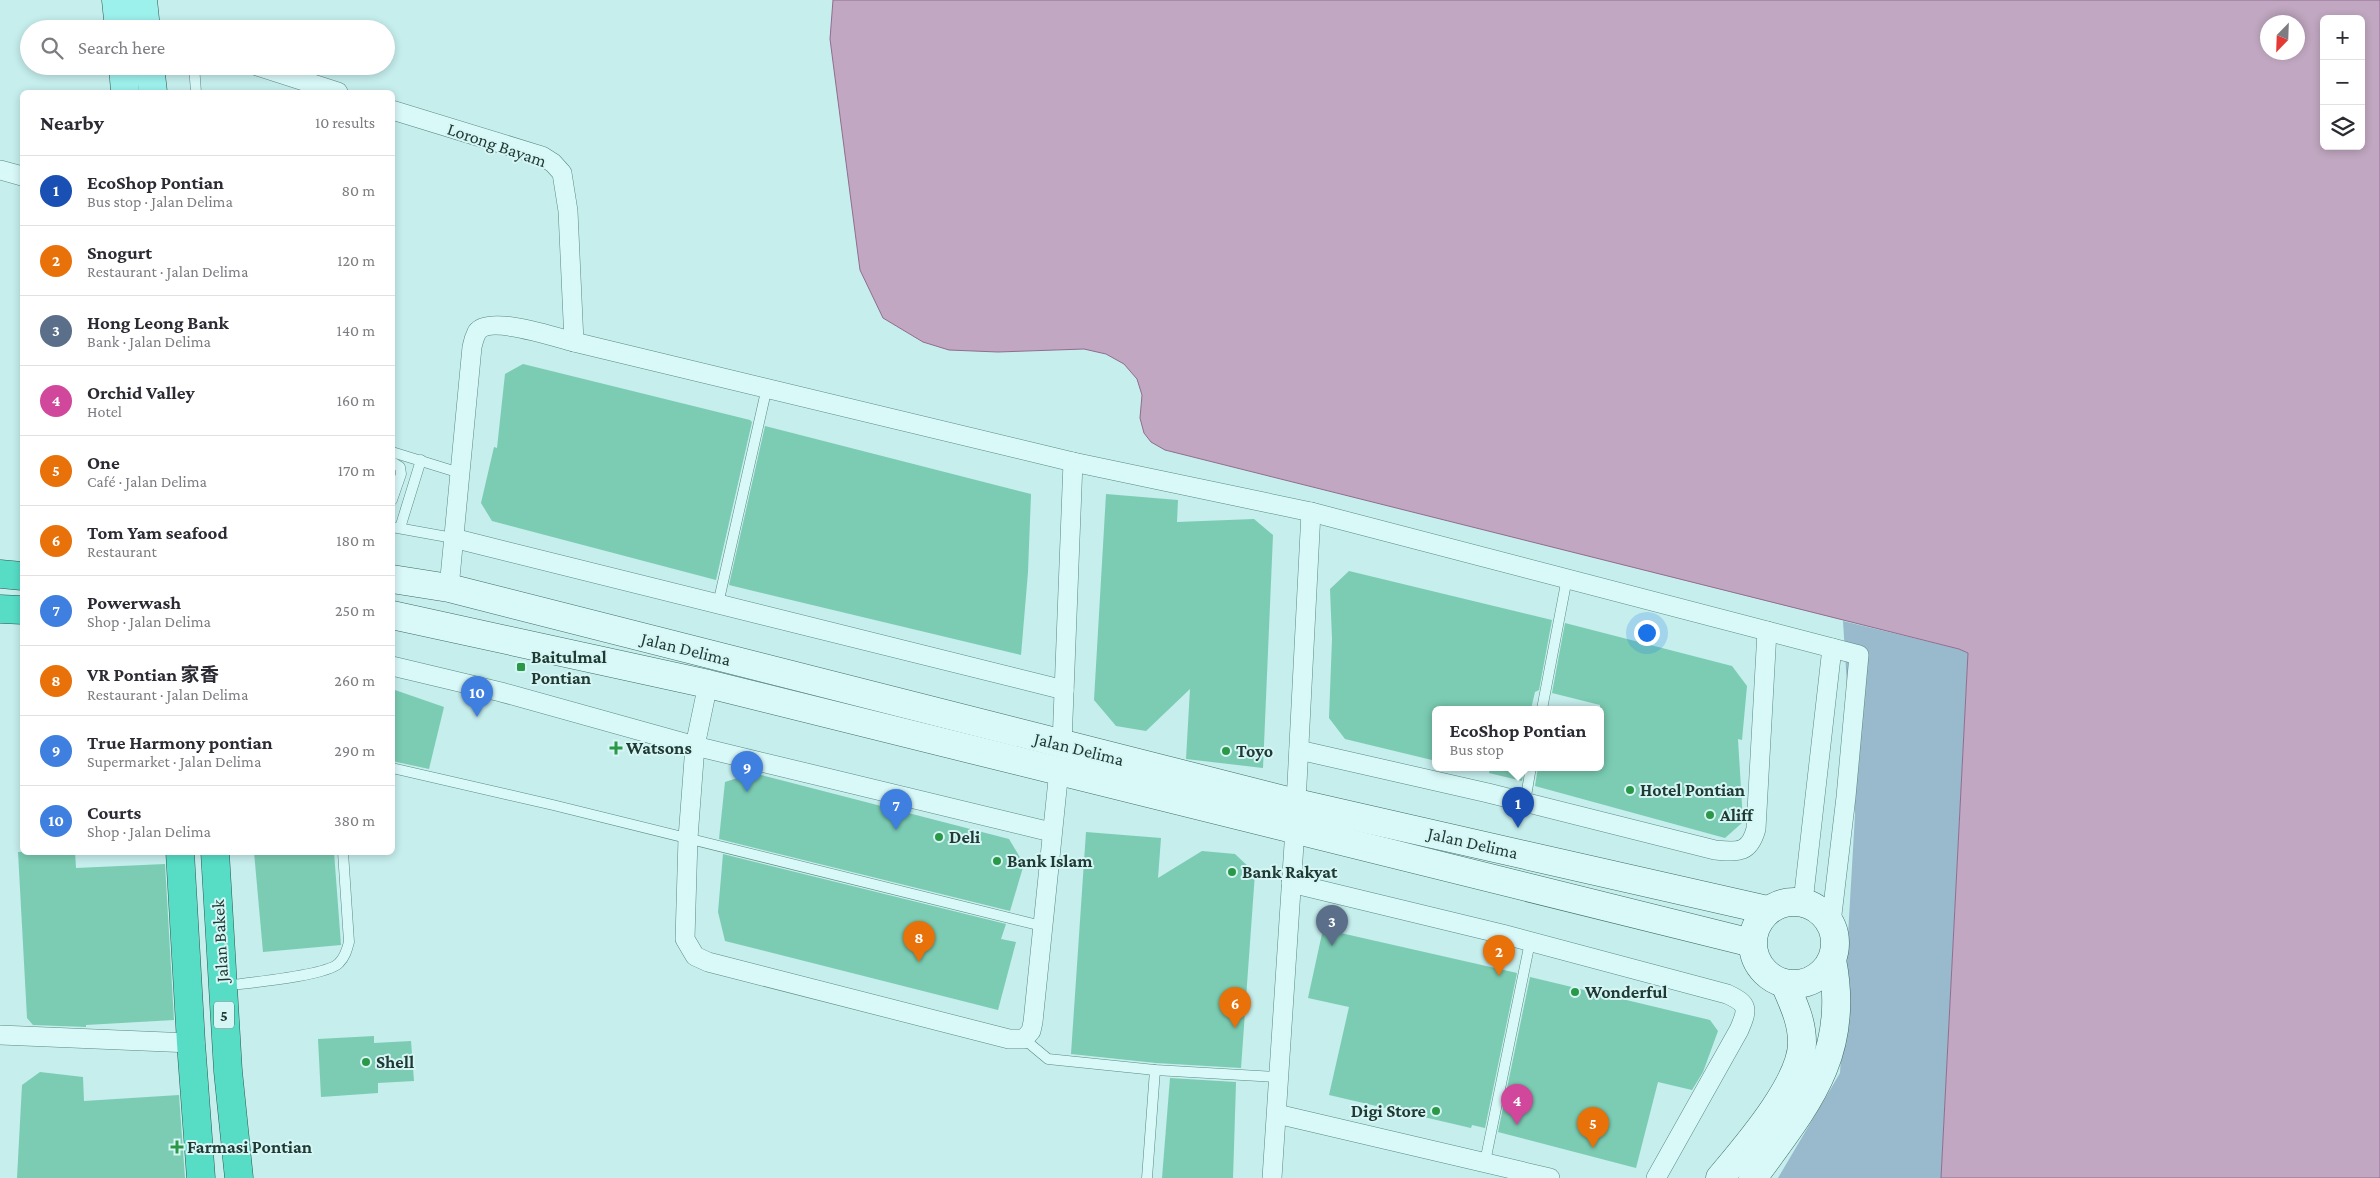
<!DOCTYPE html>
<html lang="en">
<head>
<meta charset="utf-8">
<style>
	:root { --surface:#fff; --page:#f2f2f3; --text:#2b2b33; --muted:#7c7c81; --line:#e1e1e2; --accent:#b45309 }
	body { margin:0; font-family:"Crimson Pro","Noto Sans SC",serif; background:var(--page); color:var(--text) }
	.controls { position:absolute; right:15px; top:15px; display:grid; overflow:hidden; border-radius:8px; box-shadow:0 2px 8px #0003 }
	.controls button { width:45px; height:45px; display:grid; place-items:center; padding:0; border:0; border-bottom:1px solid var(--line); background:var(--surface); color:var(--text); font:25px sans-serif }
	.compass { position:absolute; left:2260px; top:15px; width:45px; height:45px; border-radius:50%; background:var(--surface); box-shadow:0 2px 8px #0003; rotate:203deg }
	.you { position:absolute; left:1646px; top:632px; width:18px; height:18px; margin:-12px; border:4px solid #fff; border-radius:50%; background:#1a73e8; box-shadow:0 0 0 8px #1a73e833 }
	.badge { display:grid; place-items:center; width:32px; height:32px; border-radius:50%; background:var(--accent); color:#fff; font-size:16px; font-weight:700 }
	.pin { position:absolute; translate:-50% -41px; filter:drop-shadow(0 1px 2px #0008) }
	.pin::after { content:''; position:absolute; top:26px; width:18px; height:15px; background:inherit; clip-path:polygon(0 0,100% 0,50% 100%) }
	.popup { position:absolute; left:1432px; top:706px; width:172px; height:65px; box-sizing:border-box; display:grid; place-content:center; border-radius:8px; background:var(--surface); filter:drop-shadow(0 1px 4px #0005); font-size:16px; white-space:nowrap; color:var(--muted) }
	.popup b { font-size:19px; color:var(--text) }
	.popup::after { content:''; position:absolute; left:50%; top:100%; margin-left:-10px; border:10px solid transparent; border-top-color:var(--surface) }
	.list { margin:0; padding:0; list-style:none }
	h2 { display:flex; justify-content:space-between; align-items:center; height:65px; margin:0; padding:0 20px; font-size:21px }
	h2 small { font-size:16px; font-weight:400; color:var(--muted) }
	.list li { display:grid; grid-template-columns:32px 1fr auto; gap:15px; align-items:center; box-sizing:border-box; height:70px; padding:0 20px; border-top:1px solid var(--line) }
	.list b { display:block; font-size:19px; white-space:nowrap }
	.list p { margin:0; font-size:16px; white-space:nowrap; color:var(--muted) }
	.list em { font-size:16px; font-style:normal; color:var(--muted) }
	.icon { flex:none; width:28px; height:28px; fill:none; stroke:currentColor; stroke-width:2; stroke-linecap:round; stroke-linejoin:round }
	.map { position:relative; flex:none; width:2380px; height:1178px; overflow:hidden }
	.search { position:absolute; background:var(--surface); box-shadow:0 2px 8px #0003; left:20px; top:20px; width:375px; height:55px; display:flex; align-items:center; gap:12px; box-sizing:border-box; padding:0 18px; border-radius:28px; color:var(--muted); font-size:19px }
	.panel { position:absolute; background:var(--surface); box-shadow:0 2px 8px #0003; left:20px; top:90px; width:375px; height:765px; border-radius:8px }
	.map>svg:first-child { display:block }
	.green { fill:#99b9cc }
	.water { fill:#c1a7c1; stroke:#906d8f; fill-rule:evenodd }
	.building { fill:#7bccb3 }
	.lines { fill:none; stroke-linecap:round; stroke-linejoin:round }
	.lane-casing { stroke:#5b8980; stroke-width:11 }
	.street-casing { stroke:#5b8980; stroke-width:20 }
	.secondary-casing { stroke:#3e6b61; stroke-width:29 }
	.primary-casing { stroke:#2f574c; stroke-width:29 }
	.highway-casing { stroke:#2f574c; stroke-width:29 }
	.lane { stroke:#d8f9f8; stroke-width:10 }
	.street { stroke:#d8f9f8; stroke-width:19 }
	.secondary { stroke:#d8f9f8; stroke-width:28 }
	.primary { stroke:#9df1ed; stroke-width:28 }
	.highway { stroke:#57ddc6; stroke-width:28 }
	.poi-dot { fill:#2b9848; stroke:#d5f6f5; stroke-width:2 }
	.labels { text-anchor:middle; stroke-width:4; stroke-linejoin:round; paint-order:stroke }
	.shield { fill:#d5f6f5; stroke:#56726d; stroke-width:1 }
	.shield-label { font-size:16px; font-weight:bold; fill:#1f3933 }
	.street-label { font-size:18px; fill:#1f3933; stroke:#d5f6f5 }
	.poi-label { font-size:18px; font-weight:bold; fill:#1f3933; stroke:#d5f6f5; text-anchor:start }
</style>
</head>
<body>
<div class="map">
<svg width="2380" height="1178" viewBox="0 0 2380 1178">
	<rect width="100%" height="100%" fill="#c5eeed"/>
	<!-- green -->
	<path class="green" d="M1843,621L1959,649L1968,653L1941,1178H1778L1840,1073L1855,815Z"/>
	<!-- water -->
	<path class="water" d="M833,0H2380V1178H1941L1968,653L1959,649L1165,450L1151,442L1144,433L1140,418L1142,395L1137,379L1124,364L1106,354L1084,349L998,352L949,350L923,342L883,318L860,270L830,39ZM2324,19H2361V146H2324ZM2268,22H2298V52H2268Z"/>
	<!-- building -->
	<g class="building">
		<path d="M523,364L750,420L752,422L716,580L492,521L481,503L494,447L497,448L505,374Z"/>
		<path d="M765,426L1031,494L1028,572L1021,655L729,585Z"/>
		<path d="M1106,494L1178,500L1177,522L1254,519L1273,535L1263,768L1186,759L1190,689L1146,731L1116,726L1094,700Z"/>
		<path d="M1349,571L1552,620L1539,690L1535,692L1531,709H1436V761L1345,739L1329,718L1332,639L1330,589Z"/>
		<path d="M1565,623L1732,666L1747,686L1742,740L1738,739L1743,822L1725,838L1535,786L1538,767H1600V705L1552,693Z"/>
		<path d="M392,689L444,707L429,769L392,761Z"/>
		<path d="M1490,767H1524L1522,781L1489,773Z"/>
		<path d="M753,773L1009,839L1024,864L1010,911L719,839L725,782Z"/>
		<path d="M1086,832L1161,838L1158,878L1202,851L1235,854L1255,873L1241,1068L1156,1063L1071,1054Z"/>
		<path d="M18,852H75L76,868L165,864L174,1020L86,1025V1027L33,1025L27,1018Z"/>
		<path d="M254,852H334L341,945L263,952Z"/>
		<path d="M723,854L1006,924L1001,939L1016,942L998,1010L725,941L718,912Z"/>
		<path d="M1323,929L1517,973L1485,1128L1472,1125L1471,1128L1329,1095L1349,1007L1308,998Z"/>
		<path d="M1530,977L1710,1020L1718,1031L1703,1072L1692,1090L1658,1082L1636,1168L1498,1132Z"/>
		<path d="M374,1036V1043L411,1041L414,1081L378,1083V1093L321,1097L318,1039Z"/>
		<path d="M40,1072L83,1077L84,1101L179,1095L185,1178H17L22,1085Z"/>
		<path d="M1170,1078L1236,1082L1233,1178H1162Z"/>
	</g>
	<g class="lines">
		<!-- lane casing -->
		<g class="lane-casing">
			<g id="lane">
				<path d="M194,66L196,92"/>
				<path d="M392,452L460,473"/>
				<path d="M392,462L400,467L401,474L392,500"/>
				<path d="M392,527L453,538"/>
				<path d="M400,528L421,460"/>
				<path d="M718,604L767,387"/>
				<path d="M1542,709L1567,578"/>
				<path d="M392,768L553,805L1042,926"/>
				<path d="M1525,802L1531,767"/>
				<path d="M224,986C246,983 327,976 339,963C345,957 347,950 349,942L343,852"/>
				<path d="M1024,1039L1048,1059L1155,1070L1278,1077"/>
				<path d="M1485,1162L1530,942"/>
				<path d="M1147,1178L1155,1070"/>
			</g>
		</g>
		<!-- street casing -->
		<g class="street-casing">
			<g id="street">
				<path d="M257,66L338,92"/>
				<path d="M392,110L542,156L553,163L562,173L568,211L574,342"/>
				<path d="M0,170L22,176"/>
				<path d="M453,538L1064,690"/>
				<path d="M449,588L472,347C473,342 475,336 477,332C489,315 555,337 574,342L1073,462L1311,512L1859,655L1846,797L1831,923"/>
				<path d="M392,666L501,692L695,746L1051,832"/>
				<path d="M708,684L695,746L688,838L685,939L695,956L708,962L1009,1039H1024L1031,1031L1033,1022L1059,770"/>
				<path d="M1062,744L1073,462"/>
				<path d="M1299,750L1488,793L1715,850C1738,852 1749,854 1756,829L1767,631"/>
				<path d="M1296,803L1311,512"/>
				<path d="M1291,883L1502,934L1727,994C1749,1004 1748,1009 1739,1030L1656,1178"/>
				<path d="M1803,902L1832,648"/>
				<path d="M0,1035L191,1043"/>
				<path d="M1277,1114L1550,1178"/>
				<path d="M1272,1178L1295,829"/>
			</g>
		</g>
		<!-- secondary casing -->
		<g class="secondary-casing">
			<g id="secondary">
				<path d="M392,579L449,588L1296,803L1767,910"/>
				<path d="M392,615L708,684L1752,943"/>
				<circle cx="1794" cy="943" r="41"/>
				<path d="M1720,1178C1745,1148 1803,1082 1802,1042C1802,1021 1793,1003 1785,984"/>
				<path d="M1753,1178C1805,1106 1851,1056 1832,960"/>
			</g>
		</g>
		<!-- primary casing -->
		<g class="primary-casing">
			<g id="primary">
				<path d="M116,0L119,29"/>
				<path d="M143,0L146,29"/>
				<path d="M123,66L125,92"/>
				<path d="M150,66L153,92"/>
			</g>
		</g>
		<!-- highway casing -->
		<g class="highway-casing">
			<g id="highway">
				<path d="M0,574L22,576"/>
				<path d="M0,609L22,610"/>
				<path d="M180,852L191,1043L201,1178"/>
				<path d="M215,852L228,1071L239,1178"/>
			</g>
		</g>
		<!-- lane -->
		<use href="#lane" class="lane"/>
		<!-- street -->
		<use href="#street" class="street"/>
		<!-- secondary -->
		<use href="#secondary" class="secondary"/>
		<!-- primary -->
		<use href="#primary" class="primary"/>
		<!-- highway -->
		<use href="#highway" class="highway"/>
	</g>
	<!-- markers -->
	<g class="poi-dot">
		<rect x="516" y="662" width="10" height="10" rx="2.5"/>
		<path d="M613.5 740.5h5v5h5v5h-5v5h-5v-5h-5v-5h5z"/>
		<circle cx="1226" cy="751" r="5"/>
		<circle cx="1630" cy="790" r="5"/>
		<circle cx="1710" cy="815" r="5"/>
		<circle cx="939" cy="837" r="5"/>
		<circle cx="997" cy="861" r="5"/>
		<circle cx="1232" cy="872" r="5"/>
		<circle cx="1575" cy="992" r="5"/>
		<circle cx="366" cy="1062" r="5"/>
		<circle cx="1436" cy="1111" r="5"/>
		<path d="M174.5 1139.5h5v5h5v5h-5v5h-5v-5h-5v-5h5z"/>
	</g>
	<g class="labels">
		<!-- shield labels -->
		<rect class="shield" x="214" y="1001.5" width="20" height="27" rx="4"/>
		<g class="shield-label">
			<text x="224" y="1021">5</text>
		</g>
		<!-- street labels -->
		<g class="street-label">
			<text transform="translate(497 145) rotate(19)" y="6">Lorong Bayam</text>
			<text transform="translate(686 649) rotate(14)" y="6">Jalan Delima</text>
			<text transform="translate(1079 749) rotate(14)" y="6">Jalan Delima</text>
			<text transform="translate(1473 843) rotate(13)" y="6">Jalan Delima</text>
			<text transform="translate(220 941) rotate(-93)" y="6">Jalan Bakek</text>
		</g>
		<!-- poi labels -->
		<g class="poi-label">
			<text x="531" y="663">Baitulmal<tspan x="531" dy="21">Pontian</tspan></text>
			<text x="626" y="754">Watsons</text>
			<text x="1236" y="757">Toyo</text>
			<text x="1640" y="796">Hotel Pontian</text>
			<text x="1720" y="821">Aliff</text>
			<text x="949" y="843">Deli</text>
			<text x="1007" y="867">Bank Islam</text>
			<text x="1242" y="878">Bank Rakyat</text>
			<text x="1585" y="998">Wonderful</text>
			<text x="376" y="1068">Shell</text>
			<text x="1426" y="1117" text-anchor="end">Digi Store</text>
			<text x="187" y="1153">Farmasi Pontian</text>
		</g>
	</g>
</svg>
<div class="controls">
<button>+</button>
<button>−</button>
<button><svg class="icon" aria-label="layers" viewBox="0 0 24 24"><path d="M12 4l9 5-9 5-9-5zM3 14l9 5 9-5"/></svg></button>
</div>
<svg class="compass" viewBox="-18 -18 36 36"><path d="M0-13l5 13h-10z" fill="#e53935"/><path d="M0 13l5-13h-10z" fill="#7c7c81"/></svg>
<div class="you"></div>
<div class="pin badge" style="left:1518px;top:828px;background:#1a4fb4">1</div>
<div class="popup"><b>EcoShop Pontian</b>Bus stop</div>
<div class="pin badge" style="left:1499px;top:976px;background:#e8710a">2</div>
<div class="pin badge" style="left:1332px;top:946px;background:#5c6f8a">3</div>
<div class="pin badge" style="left:1517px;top:1125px;background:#d1479c">4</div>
<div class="pin badge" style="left:1593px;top:1148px;background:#e8710a">5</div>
<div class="pin badge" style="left:1235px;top:1028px;background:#e8710a">6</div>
<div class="pin badge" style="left:896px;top:830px;background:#3f7fe0">7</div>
<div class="pin badge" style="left:919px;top:962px;background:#e8710a">8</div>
<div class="pin badge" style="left:747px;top:792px;background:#3f7fe0">9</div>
<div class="pin badge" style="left:477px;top:717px;background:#3f7fe0">10</div>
<div class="search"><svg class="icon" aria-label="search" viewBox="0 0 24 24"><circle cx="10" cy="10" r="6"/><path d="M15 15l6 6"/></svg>Search here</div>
<section class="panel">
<h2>Nearby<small>10 results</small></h2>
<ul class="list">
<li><span class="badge" style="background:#1a4fb4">1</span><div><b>EcoShop Pontian</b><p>Bus stop · Jalan Delima</p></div><em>80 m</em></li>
<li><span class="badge" style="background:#e8710a">2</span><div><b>Snogurt</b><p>Restaurant · Jalan Delima</p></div><em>120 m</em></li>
<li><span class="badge" style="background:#5c6f8a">3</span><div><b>Hong Leong Bank</b><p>Bank · Jalan Delima</p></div><em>140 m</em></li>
<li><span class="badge" style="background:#d1479c">4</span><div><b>Orchid Valley</b><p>Hotel</p></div><em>160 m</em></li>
<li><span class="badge" style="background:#e8710a">5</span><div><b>One</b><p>Café · Jalan Delima</p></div><em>170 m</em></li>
<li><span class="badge" style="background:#e8710a">6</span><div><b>Tom Yam seafood</b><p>Restaurant</p></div><em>180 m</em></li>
<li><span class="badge" style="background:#3f7fe0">7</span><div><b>Powerwash</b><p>Shop · Jalan Delima</p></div><em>250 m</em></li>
<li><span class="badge" style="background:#e8710a">8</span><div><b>VR Pontian 家香</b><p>Restaurant · Jalan Delima</p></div><em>260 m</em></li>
<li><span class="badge" style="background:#3f7fe0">9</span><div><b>True Harmony pontian</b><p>Supermarket · Jalan Delima</p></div><em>290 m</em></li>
<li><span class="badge" style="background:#3f7fe0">10</span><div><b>Courts</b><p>Shop · Jalan Delima</p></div><em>380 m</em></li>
</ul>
</section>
</div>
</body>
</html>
